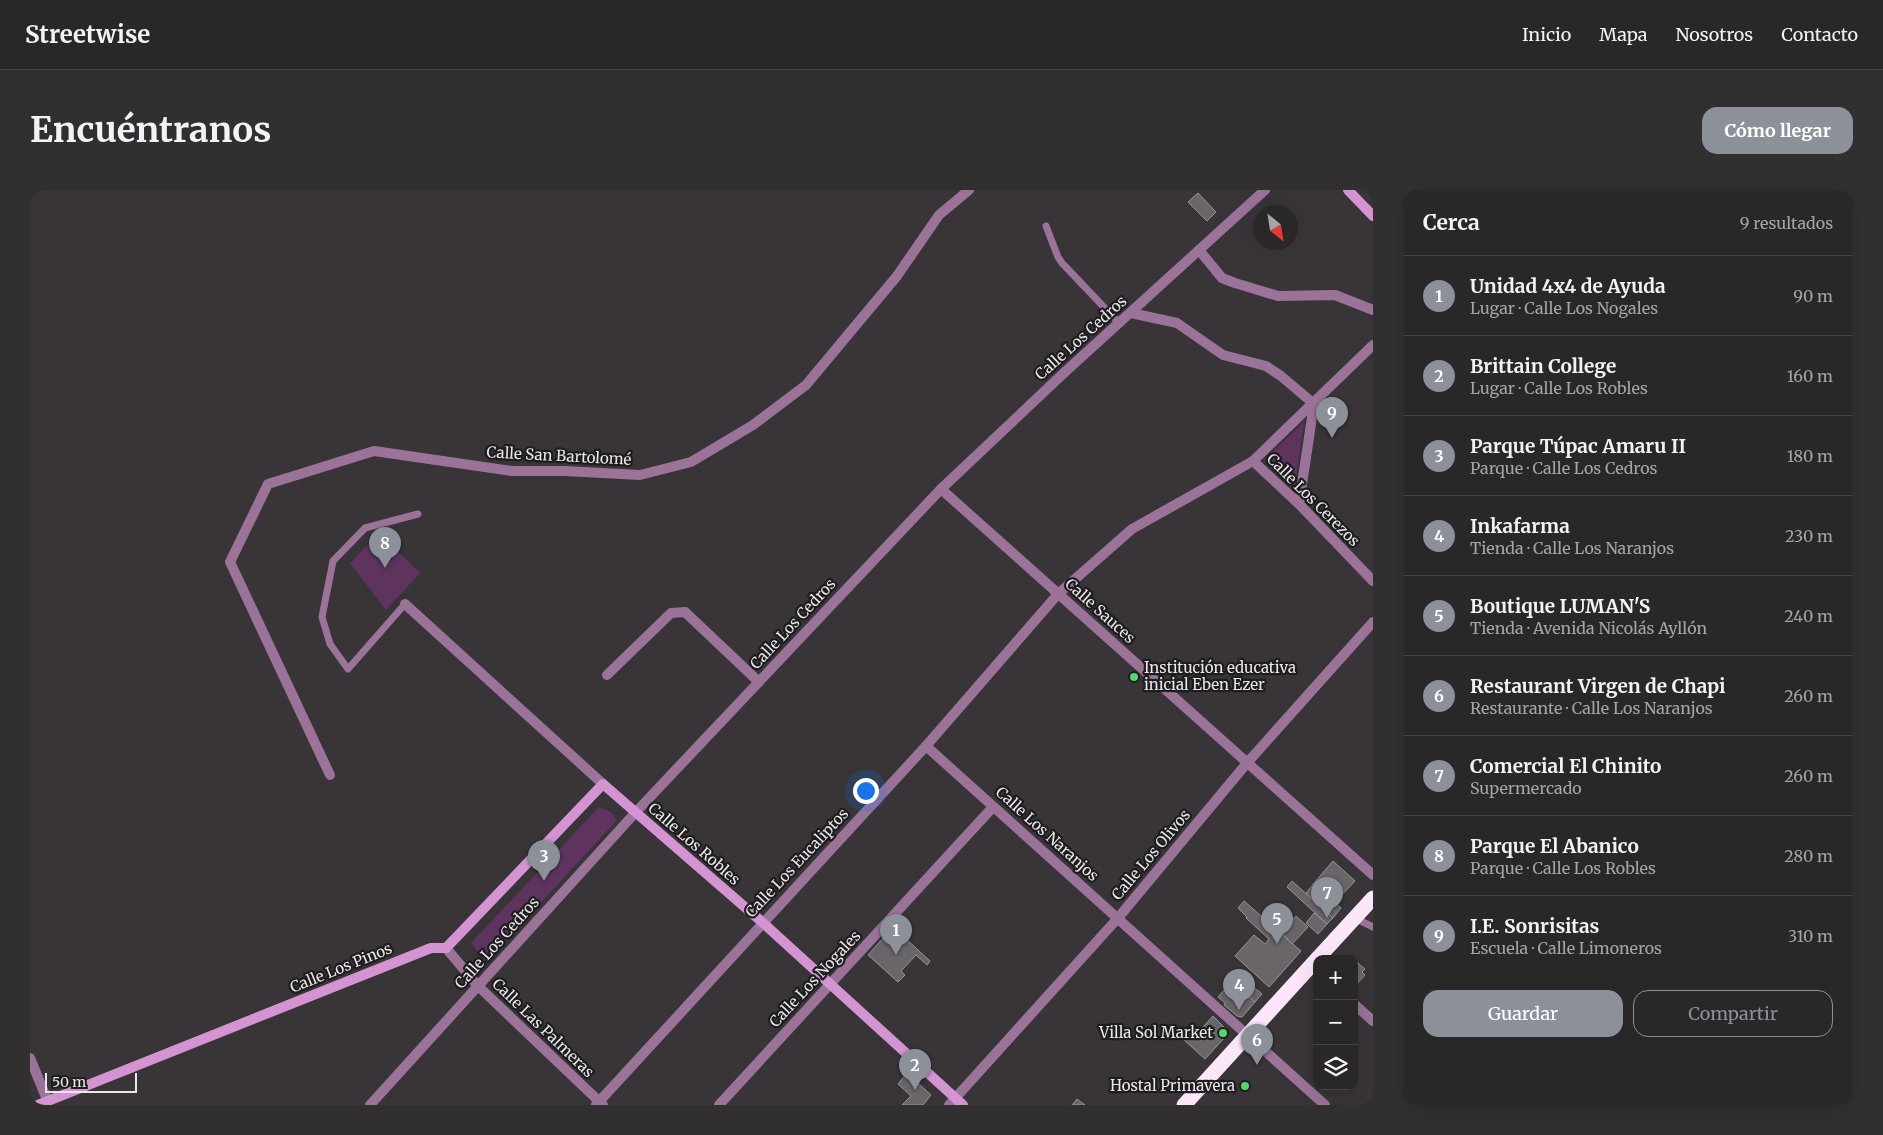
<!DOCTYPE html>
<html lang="es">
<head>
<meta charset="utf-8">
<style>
	:root { --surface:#2a2729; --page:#322f31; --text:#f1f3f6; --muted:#a5a5a8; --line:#464446; --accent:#8c9099 }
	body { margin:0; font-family:Merriweather,serif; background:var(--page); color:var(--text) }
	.controls { position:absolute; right:15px; bottom:15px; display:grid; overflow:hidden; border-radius:10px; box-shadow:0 5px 20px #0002 }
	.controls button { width:45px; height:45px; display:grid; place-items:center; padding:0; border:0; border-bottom:1px solid var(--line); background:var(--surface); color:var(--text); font:25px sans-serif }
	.compass { position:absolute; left:1223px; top:15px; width:45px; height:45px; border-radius:50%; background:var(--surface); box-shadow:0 5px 20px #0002; rotate:150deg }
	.scale { position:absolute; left:15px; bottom:12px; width:92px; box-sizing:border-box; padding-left:5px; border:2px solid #e9e7e9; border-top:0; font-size:14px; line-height:18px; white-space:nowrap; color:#e9e7e9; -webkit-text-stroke:4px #1e1c1e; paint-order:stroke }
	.you { position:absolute; left:835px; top:600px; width:18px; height:18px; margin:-12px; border:4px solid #fff; border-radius:50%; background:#1a73e8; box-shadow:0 0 0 8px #1a73e833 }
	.badge { display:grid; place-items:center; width:32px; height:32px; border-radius:50%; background:var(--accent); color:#fff; font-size:16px; font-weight:700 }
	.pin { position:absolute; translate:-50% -41px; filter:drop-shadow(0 1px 2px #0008) }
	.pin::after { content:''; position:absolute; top:26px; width:18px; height:15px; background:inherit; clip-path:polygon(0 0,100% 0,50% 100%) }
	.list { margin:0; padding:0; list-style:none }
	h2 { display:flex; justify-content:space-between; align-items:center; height:65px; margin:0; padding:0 20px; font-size:21px }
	h2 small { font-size:16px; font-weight:400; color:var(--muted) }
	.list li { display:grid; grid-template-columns:32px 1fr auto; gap:15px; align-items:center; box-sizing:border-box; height:80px; padding:0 20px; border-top:1px solid var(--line) }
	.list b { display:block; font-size:19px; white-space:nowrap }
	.list p { margin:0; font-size:16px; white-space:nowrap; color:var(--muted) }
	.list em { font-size:16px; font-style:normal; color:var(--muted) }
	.actions { display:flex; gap:10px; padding:15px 20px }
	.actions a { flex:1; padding:11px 0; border:1px solid var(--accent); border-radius:15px; text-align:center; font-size:18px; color:var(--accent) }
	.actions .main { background:var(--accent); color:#fff }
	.icon { flex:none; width:28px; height:28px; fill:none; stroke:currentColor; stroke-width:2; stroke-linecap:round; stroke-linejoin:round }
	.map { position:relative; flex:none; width:1343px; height:915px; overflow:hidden; border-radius:15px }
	header { display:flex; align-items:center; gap:30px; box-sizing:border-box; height:70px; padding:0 25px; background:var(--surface); border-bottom:1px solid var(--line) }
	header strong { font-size:24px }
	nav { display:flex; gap:28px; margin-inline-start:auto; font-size:18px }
	.intro { display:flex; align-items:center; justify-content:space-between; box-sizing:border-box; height:120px; padding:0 30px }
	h1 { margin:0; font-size:35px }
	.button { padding:12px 22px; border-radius:15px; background:var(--accent); color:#fff; font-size:18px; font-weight:700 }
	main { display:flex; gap:30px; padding:0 30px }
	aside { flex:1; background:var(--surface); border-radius:15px; box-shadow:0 5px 20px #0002 }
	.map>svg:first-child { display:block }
	.green { fill:#5e345e }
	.building { fill:#6a6569; stroke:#989397 }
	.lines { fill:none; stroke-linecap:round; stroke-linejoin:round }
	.lane { stroke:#9b7399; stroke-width:7 }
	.street { stroke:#9b7399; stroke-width:10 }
	.secondary { stroke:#d494d2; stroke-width:10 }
	.highway { stroke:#fbe7f9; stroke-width:15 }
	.poi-dot { fill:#57d570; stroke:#1e1c1e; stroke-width:2 }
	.labels { text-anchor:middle; stroke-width:4.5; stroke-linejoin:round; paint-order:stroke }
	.street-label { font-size:15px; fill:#e9e7e9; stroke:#1e1c1e }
	.poi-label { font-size:15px; fill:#e9e7e9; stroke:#1e1c1e; text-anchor:end }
</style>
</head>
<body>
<header>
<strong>Streetwise</strong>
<nav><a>Inicio</a><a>Mapa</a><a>Nosotros</a><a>Contacto</a></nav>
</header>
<div class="intro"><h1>Encuéntranos</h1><a class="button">Cómo llegar</a></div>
<main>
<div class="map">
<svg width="1343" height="915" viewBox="0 0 1343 915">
	<rect width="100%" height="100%" fill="#383437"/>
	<!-- green -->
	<g class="green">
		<path d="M1274,232L1264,301L1234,270Z"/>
		<path d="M349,343L390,383L356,420L320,373Z"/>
		<path d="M569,617L581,622L587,630L456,772L441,753Z"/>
	</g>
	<!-- building -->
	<g class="building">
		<path d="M1168,3L1186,22L1177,31L1158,12Z"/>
		<path d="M1303,671L1325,691L1305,712L1284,693Z"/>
		<path d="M1262,691L1303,728L1297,734L1257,697Z"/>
		<path d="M1284,693L1311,718L1303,728L1276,703Z"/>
		<path d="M1214,711L1271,761L1239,797L1205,766L1224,745L1235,754L1239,749L1216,728L1217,727L1208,718Z"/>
		<path d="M1284,723L1297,734L1288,744L1276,733Z"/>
		<path d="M1266,726L1278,737L1262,754L1251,742Z"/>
		<path d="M863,737L900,771L897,775L886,765L871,781L875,785L868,792L838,765Z"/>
		<path d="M1324,770L1335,779L1332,782L1335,785L1324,797Z"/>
		<path d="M1202,791L1225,812L1212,827L1207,826L1194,815L1195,813L1188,807Z"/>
		<path d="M1217,792L1232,804L1225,812L1211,799Z"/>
		<path d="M1183,826L1196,839L1197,845L1175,869L1154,850L1160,843L1164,847Z"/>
		<path d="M877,883L901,905L893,915H872L881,906L868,894Z"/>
		<path d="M1047,909L1055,915H1042Z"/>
	</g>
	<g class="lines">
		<!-- lane -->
		<g class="lane">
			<path d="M1016,36L1028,67L1032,73L1090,134"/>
			<path d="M375,414L318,479L300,454L292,427L303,371L335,338L388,324"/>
			<path d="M1325,728L1343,737"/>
		</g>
		<!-- street -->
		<g class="street">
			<path d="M1169,60L1192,88L1205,93L1248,106L1305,105L1343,120"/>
			<path d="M1101,123L1147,133L1193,165L1236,176L1251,186L1284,214"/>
			<path d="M1223,271L1269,314L1343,391"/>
			<path d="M911,299L1343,685"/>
			<path d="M1269,314L1284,214"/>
			<path d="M375,414L573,594"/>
			<path d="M577,485L641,423L655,422L729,492"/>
			<path d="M896,556L1295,915"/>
			<path d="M300,585L200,372L238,294L344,261L482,281H535L610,285L661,272L723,235L776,195L867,86L909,25L939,0"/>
			<path d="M416,758L448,796L573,915"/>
			<path d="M1324,814L1343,831"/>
			<path d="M0,868L18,912"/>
			<path d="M340,915L605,623L911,299L1036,181L1235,0"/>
			<path d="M566,915L896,556L1028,404L1102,339L1223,271L1343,155"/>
			<path d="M689,915L963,617"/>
			<path d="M919,915L1088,728L1217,573L1343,432"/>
		</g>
		<!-- secondary -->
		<g class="secondary">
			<path d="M1318,0L1343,26"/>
			<path d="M8,915L401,758H416L573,594L732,732L933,915"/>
		</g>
		<!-- highway -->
		<g class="highway">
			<path d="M1287,769L1343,708"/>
			<path d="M1154,915L1287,769"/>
		</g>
	</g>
	<!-- markers -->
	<g class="poi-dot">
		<circle cx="1104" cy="487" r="5"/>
		<circle cx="1193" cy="843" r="5"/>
		<circle cx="1215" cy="896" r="5"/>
	</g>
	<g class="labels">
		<!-- street labels -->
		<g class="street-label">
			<text transform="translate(1051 148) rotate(-42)" y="5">Calle Los Cedros</text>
			<text transform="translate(529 266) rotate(3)" y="5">Calle San Bartolomé</text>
			<text transform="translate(1283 310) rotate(45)" y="5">Calle Los Cerezos</text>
			<text transform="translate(1070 421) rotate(42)" y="5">Calle Sauces</text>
			<text transform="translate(763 434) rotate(-47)" y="5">Calle Los Cedros</text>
			<text transform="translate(1017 644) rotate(42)" y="5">Calle Los Naranjos</text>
			<text transform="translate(664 654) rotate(41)" y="5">Calle Los Robles</text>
			<text transform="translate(1121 665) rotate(-50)" y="5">Calle Los Olivos</text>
			<text transform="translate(767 673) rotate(-47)" y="5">Calle Los Eucaliptos</text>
			<text transform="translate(467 753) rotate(-48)" y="5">Calle Los Cedros</text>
			<text transform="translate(311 778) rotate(-22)" y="5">Calle Los Pinos</text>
			<text transform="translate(785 789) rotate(-47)" y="5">Calle Los Nogales</text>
			<text transform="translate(513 838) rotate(44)" y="5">Calle Las Palmeras</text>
		</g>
		<!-- poi labels -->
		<g class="poi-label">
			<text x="1114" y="483" text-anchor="start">Institución educativa<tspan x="1114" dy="17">inicial Eben Ezer</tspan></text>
			<text x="1183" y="848">Villa Sol Market</text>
			<text x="1205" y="901">Hostal Primavera</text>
		</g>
	</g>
</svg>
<div class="controls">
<button>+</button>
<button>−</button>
<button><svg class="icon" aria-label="layers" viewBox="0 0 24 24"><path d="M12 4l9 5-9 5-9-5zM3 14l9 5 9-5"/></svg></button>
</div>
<svg class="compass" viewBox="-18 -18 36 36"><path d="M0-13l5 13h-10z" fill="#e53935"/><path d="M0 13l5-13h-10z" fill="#a5a5a8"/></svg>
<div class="scale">50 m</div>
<div class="you"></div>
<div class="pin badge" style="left:866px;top:765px">1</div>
<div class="pin badge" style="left:885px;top:900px">2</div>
<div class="pin badge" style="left:514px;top:691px">3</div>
<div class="pin badge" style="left:1209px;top:820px">4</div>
<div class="pin badge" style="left:1247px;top:754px">5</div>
<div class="pin badge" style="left:1227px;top:875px">6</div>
<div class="pin badge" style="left:1297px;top:728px">7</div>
<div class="pin badge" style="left:355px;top:378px">8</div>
<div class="pin badge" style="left:1302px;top:248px">9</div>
</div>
<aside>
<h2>Cerca<small>9 resultados</small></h2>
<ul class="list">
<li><span class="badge">1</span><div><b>Unidad 4x4 de Ayuda</b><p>Lugar · Calle Los Nogales</p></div><em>90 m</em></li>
<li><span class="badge">2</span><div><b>Brittain College</b><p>Lugar · Calle Los Robles</p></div><em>160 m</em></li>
<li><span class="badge">3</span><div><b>Parque Túpac Amaru II</b><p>Parque · Calle Los Cedros</p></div><em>180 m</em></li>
<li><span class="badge">4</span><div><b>Inkafarma</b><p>Tienda · Calle Los Naranjos</p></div><em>230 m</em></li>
<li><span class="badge">5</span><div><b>Boutique LUMAN'S</b><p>Tienda · Avenida Nicolás Ayllón</p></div><em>240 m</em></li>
<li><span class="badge">6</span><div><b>Restaurant Virgen de Chapi</b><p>Restaurante · Calle Los Naranjos</p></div><em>260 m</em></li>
<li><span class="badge">7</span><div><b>Comercial El Chinito</b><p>Supermercado</p></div><em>260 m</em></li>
<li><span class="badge">8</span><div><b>Parque El Abanico</b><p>Parque · Calle Los Robles</p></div><em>280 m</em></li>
<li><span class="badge">9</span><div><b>I.E. Sonrisitas</b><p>Escuela · Calle Limoneros</p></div><em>310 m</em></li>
</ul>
<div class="actions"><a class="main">Guardar</a><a>Compartir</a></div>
</aside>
</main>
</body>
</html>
